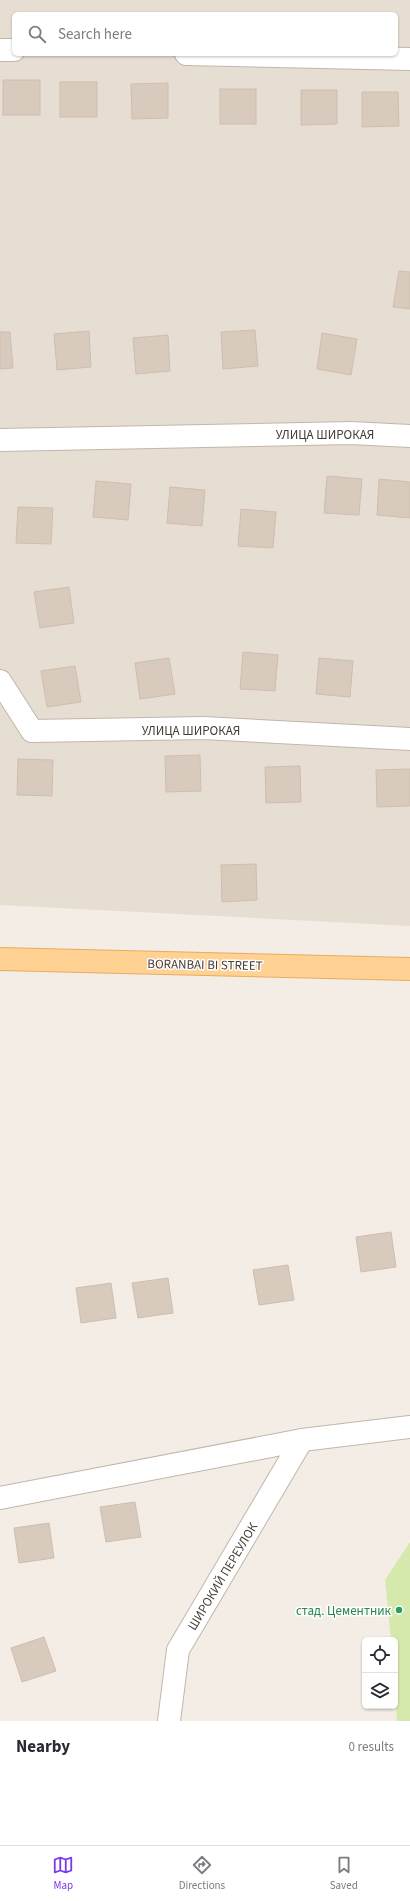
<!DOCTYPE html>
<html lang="en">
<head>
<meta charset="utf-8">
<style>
	:root { --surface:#fff; --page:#f7f7f7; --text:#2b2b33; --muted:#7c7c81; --line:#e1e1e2; --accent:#7c3aed }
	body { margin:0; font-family:"Source Sans 3",sans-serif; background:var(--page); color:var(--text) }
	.controls { position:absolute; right:12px; bottom:12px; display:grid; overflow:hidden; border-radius:6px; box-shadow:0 1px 3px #0004 }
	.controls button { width:36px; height:36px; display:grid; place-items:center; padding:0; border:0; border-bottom:1px solid var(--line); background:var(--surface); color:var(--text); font:20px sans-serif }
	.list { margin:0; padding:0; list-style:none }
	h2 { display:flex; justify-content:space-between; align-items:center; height:52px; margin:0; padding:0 16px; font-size:17px }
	h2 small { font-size:13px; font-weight:400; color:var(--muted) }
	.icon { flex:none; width:22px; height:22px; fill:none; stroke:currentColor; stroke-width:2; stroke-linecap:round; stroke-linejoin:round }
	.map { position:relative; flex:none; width:410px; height:1721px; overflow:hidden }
	.search { position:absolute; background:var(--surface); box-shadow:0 1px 3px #0004; left:12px; right:12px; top:12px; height:44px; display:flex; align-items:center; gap:10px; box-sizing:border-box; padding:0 14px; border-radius:6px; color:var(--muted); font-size:15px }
	.sheet { height:124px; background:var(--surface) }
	nav { display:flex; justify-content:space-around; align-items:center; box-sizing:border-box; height:56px; border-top:1px solid var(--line); background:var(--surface); font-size:11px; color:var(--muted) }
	nav a { display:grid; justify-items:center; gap:2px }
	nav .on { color:var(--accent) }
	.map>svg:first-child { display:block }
	.residential { fill:#e7ded3; fill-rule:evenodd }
	.green { fill:#d6e9ad }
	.building { fill:#d8cabd; stroke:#d0bead }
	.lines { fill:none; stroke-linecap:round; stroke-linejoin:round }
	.minor-casing { stroke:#c2b6ab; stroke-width:24 }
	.major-casing { stroke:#e7ac60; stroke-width:24 }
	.minor { stroke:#fff; stroke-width:22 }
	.major { stroke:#ffd192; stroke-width:22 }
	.leisure-dot { fill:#2e9e5b; stroke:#fff; stroke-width:1.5 }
	.labels { text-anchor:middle; stroke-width:3; stroke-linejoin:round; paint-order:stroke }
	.street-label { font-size:13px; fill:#463d35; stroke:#fff }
	.leisure-label { font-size:13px; fill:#27864d; stroke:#fff; text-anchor:end }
</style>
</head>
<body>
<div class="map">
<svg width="410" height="1721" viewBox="0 0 410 1721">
	<rect width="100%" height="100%" fill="#f3ede5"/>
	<!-- residential -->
	<path class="residential" d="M0,0H410V926L0,905ZM14,14H396V54H14Z"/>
	<!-- green -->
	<path class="green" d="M410,1542V1721H397L395,1692V1640H391L385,1580Z"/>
	<!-- building -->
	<g class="building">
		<rect x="3" y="80" width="37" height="35"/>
		<rect x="60" y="82" width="37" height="35"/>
		<path d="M168,83V118L132,119L131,84Z"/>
		<rect x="220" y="89" width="36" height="35"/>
		<path d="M301,90H337V124L301,125Z"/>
		<path d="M362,92H398L399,126L362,127Z"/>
		<path d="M399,271L410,272V309L393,307Z"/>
		<path d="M255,330L258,366L223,369L221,332Z"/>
		<path d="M89,331L91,367L57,370L54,334Z"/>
		<path d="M0,332H10L13,368L0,369Z"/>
		<path d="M322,333L357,339L351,375L317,369Z"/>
		<path d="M168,335L170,371L136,374L133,338Z"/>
		<path d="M327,476L362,479L359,515L324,513Z"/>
		<path d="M379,479L410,482V518L377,515Z"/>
		<path d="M96,481L131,484L128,520L93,517Z"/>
		<path d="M170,487L205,490L202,526L167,523Z"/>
		<path d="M18,507L53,508L51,544L16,543Z"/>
		<path d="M241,509L276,512L273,548L238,546Z"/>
		<path d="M69,587L74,623L40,628L34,592Z"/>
		<path d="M243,652L278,655L275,691L240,689Z"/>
		<path d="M169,658L175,694L140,699L135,663Z"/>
		<path d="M319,658L353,661L350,697L316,694Z"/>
		<path d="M75,666L81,702L47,707L41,671Z"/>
		<path d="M200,755L201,791L166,792L165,756Z"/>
		<path d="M18,759L53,760L52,796L17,795Z"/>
		<path d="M300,766L301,802L266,803L265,767Z"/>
		<path d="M410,769V806L377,807L376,770Z"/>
		<path d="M256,864L257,900L222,902L221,865Z"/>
		<path d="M391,1232L396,1267L361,1272L356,1237Z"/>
		<path d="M288,1265L294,1300L259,1305L253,1270Z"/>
		<path d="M168,1278L173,1313L138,1318L132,1283Z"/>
		<path d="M111,1283L116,1318L81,1323L76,1288Z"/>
		<path d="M135,1502L141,1537L106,1542L100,1507Z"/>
		<path d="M49,1523L54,1558L19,1563L14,1528Z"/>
		<path d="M44,1637L56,1671L22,1682L11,1648Z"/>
	</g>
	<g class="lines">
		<!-- minor casing -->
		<g class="minor-casing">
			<g id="minor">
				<path d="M0,50H14"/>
				<path d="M186,54L410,59"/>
				<path d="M0,440L351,433L410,436"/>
				<path d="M0,681L32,731L203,728L410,739"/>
				<path d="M0,1498L302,1440L410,1427"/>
				<path d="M169,1721L178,1650L302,1440"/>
			</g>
		</g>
		<!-- major casing -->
		<g class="major-casing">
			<path id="major" d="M0,959L410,969"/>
		</g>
		<!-- minor -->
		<use href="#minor" class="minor"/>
		<!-- major -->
		<use href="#major" class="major"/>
	</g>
	<!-- markers -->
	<circle class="leisure-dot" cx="399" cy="1610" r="4"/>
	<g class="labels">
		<!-- street labels -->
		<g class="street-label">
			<text x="325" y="439">УЛИЦА ШИРОКАЯ</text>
			<text x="191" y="735">УЛИЦА ШИРОКАЯ</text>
			<text transform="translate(205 964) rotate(1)" y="5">BORANBAI BI STREET</text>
			<text transform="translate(222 1576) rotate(-59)" y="5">ШИРОКИЙ ПЕРЕУЛОК</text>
		</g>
		<!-- leisure labels -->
		<g class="leisure-label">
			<text x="391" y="1615">стад. Цементник</text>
		</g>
	</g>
</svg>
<div class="controls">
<button><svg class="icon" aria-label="locate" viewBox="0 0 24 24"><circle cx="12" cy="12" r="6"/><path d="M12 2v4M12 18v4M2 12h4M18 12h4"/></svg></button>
<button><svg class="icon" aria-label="layers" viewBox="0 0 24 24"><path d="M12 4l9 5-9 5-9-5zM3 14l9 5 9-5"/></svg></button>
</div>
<div class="search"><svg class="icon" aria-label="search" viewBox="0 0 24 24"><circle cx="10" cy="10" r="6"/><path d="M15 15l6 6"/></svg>Search here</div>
</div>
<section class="sheet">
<h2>Nearby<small>0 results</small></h2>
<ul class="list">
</ul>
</section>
<nav>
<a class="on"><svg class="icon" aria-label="map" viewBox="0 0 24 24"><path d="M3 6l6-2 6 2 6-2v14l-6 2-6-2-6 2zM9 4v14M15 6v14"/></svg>Map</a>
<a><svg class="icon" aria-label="directions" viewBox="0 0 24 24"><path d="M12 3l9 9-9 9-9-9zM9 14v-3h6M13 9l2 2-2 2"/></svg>Directions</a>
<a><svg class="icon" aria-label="saved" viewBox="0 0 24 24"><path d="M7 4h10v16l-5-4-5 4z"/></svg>Saved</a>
</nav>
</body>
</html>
